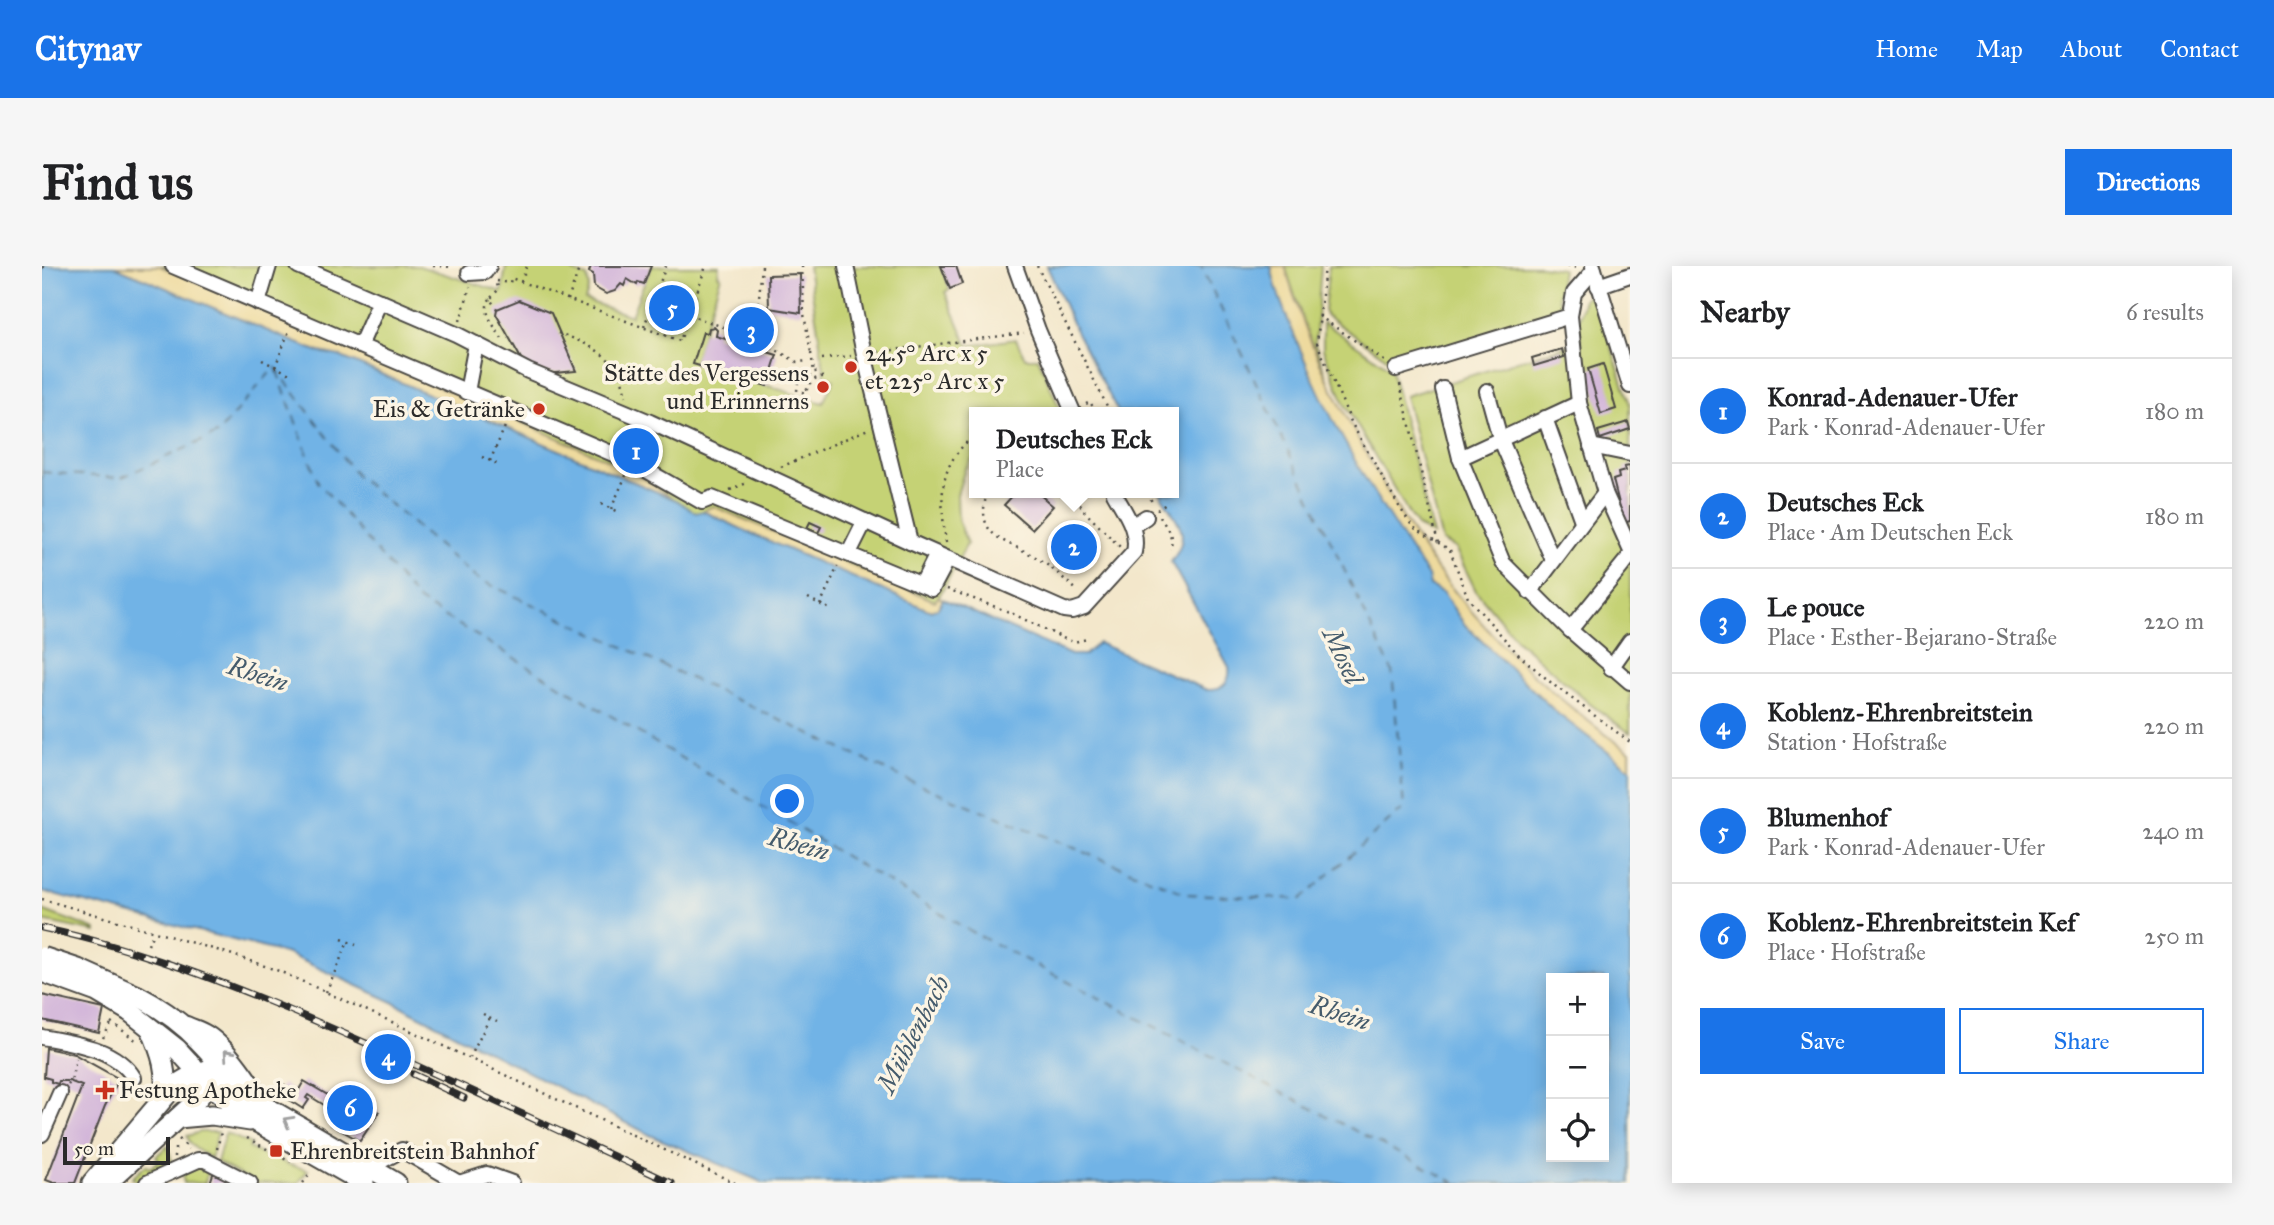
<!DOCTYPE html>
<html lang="en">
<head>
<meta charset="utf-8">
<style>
	:root { --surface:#fff; --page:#f6f6f6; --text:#202124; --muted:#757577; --line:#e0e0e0; --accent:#1a73e8 }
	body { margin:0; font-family:"IM FELL Great Primer",serif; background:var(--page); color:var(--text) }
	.controls { position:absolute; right:21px; bottom:21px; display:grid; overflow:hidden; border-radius:0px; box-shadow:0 4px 18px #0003 }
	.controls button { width:63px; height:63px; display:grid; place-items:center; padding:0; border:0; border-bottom:2px solid var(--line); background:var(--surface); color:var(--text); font:35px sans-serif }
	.scale { position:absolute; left:21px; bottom:18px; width:107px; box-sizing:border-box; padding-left:7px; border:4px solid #2b2b2b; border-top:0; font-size:19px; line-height:24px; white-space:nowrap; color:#2b2b2b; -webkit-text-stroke:5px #fcf5e5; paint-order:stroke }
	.you { position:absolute; left:746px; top:536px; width:24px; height:24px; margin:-18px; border:5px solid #fff; border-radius:50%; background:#1a73e8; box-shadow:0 0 0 10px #1a73e833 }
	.badge { display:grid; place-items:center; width:46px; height:46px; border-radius:50%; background:var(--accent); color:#fff; font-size:23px; font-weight:700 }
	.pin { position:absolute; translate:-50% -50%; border:4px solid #fff; box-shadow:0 2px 7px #0006 }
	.popup { position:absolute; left:927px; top:141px; width:210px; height:91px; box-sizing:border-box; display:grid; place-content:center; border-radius:0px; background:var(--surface); filter:drop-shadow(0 2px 5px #0005); font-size:23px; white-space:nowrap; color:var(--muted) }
	.popup b { font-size:26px; color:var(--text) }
	.popup::after { content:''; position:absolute; left:50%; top:100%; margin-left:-14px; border:14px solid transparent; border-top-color:var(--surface) }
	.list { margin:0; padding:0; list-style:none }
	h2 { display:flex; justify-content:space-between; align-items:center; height:91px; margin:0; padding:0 28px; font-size:30px }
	h2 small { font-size:23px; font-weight:400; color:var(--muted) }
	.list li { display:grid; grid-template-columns:46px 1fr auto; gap:21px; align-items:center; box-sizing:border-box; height:105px; padding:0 28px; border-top:2px solid var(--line) }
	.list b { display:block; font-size:26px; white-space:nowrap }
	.list p { margin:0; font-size:23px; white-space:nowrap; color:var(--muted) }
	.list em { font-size:23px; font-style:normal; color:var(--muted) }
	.actions { display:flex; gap:14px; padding:21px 28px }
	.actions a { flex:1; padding:16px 0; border:2px solid var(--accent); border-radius:0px; text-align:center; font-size:24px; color:var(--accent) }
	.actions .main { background:var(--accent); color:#fff }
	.icon { flex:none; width:38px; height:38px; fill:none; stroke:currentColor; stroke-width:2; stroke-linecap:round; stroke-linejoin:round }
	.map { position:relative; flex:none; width:1588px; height:917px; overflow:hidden; border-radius:0px }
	header { display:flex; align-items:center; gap:42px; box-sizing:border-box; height:98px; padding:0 35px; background:var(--accent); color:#fff }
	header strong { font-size:33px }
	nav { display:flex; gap:38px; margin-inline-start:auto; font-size:24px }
	.intro { display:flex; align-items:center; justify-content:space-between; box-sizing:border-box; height:168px; padding:0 42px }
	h1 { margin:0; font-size:49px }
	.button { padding:18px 32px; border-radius:0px; background:var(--accent); color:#fff; font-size:24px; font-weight:700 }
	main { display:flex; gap:42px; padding:0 42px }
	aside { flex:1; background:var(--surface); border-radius:0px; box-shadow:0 4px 18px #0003 }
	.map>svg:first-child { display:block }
	.green { fill:#c5d274; stroke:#787e50; stroke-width:2 }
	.sand { fill:#eeda9e; stroke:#8c8264; stroke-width:2 }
	.water { fill:#71b3e6; stroke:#4e6f88; stroke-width:2; fill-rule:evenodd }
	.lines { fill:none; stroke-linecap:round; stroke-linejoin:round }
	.ferry { stroke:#445b6c; stroke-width:2; stroke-dasharray:9 7; stroke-linecap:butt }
	.building { fill:#d1b4d9 }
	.minor-casing { stroke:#494743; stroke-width:18 }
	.major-casing { stroke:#494743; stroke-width:23 }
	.path { stroke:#494743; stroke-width:2.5; stroke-dasharray:2 5; stroke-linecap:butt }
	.minor { stroke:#fff; stroke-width:14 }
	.major { stroke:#fff; stroke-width:19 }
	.rail-casing { stroke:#2b2b2b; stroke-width:7 }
	.rail { stroke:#fcf5e5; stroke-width:4.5; stroke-dasharray:13; stroke-linecap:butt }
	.major-bridge-casing { stroke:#494743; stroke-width:23; stroke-linecap:butt }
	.path-bridge { stroke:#494743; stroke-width:2.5; stroke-dasharray:2 5; stroke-linecap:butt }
	.major-bridge { stroke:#fff; stroke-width:19 }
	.oneway { stroke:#a0a0a0 }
	.poi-dot { fill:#c8321e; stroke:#fcf5e5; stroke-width:2.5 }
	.labels { text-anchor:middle; stroke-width:7; stroke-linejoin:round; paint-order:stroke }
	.poi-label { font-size:24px; fill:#2b2b2b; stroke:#fcf5e5; text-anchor:start }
	.water-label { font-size:26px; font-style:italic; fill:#445b6c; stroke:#fcf5e5 }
</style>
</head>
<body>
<header>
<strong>Citynav</strong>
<nav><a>Home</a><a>Map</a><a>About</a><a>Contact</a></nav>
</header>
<div class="intro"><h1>Find us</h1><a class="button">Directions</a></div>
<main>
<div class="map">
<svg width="1588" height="917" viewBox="0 0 1588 917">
	<rect width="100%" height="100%" fill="#fcf5e5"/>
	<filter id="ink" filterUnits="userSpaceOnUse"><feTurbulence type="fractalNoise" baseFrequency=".0143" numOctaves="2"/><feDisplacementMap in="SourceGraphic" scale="14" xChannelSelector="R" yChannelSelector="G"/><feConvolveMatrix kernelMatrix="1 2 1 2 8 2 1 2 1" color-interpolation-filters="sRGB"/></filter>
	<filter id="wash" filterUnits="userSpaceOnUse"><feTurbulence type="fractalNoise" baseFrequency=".00686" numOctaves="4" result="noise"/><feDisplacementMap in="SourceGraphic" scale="28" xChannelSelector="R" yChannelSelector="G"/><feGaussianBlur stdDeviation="1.57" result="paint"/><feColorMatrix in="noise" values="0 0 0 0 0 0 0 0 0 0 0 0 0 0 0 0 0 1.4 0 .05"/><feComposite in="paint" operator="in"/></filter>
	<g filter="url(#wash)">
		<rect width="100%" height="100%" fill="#f3e7cb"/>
		<!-- green -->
		<g class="green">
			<path d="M72,0H377L460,26L464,0H533L531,6L545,11L547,21L543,34L589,50L609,0H677L676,9L679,10L652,97L781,137L792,114L783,109L766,0H899L908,23L903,26L926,80L974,73L983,92H996L1019,146H932V190L923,203L915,229L916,254L925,278L894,336L654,247L634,234Z"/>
			<path d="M1243,0H1279L1273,78L1291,128L1268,76Z"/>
			<path d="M1287,0H1499L1520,3L1516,32L1521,41L1519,48L1353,98L1285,50L1282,45Z"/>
			<path d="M1553,29L1588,139V467L1548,438L1475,374L1434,325L1413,282L1400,275L1363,130L1524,80L1539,77L1536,57L1542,32Z"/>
			<path d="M1281,56L1349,103L1391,269L1375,260L1370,253L1302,137L1281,83Z"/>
			<path d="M0,644L54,664V666L0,655Z"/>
			<path d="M158,866H176L169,892C159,886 148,882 145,870Z"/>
			<path d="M183,867L209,878L207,882L227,892L230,889L245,898L266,904L256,917H213L175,896Z"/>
			<path d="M126,880L131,901L98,917L90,912L104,899L108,902L117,894L114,890Z"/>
			<path d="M159,899L166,904L163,917H142L140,907Z"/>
		</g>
		<!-- sand -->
		<g class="sand">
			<path d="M72,0H118L585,202L634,234L297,90L277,86L245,73Z"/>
			<path d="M1229,0H1243C1261,66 1290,126 1323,185C1344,224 1366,263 1392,299C1446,372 1514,434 1588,486V503L1516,448L1422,358L1401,327L1388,320L1370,287L1339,241L1281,137L1234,26Z"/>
			<path d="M671,240L893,335L896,331L901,333L896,342L889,345L708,267L661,245Z"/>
		</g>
		<!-- water -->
		<path class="water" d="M0,0H72L245,73L277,86L297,90L634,234L654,247L661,245L708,267L889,345L896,342L901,333L1029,389H1043L1056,377L1165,424C1180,425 1189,416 1187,401L1129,296C1152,267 1134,255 1118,227H1132V146H1076L1031,59L1005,0H1229C1234,27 1245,51 1255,76C1289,160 1335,236 1386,310L1388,320L1401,327L1422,358L1516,448L1588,503V917H722L608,869L353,737L246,688L0,625ZM1509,712H1562V891H1509Z"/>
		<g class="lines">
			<!-- ferry -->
			<g class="ferry">
				<path d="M233,101L314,209L434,312L868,515L1145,628L1259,633L1362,542L1350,405L1159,0"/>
				<path d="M235,105L276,216L377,335L928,665L1414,917"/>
				<path d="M0,206L78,212L175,168L232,102"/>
			</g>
		</g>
		<g id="blocks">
			<!-- building -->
			<g class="building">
				<path d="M549,0H609L602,18L596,16L595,19L585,13L582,20L579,18L573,25L564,28L552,21L551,8L547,6Z"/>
				<path d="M899,0H914L920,18L908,23Z"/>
				<path d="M758,8L759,47L727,42L726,9Z"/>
				<path d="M477,34L509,47L534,105L513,107L486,105L454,48L455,43Z"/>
				<path d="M672,61L675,64L674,70L735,89L725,120L651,98L661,66L666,67L667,62Z"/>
				<path d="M1520,83L1522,91L1492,100L1490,92Z"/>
				<path d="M1561,98L1574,143L1559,148L1546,103Z"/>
				<path d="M1586,156L1588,163L1558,173L1556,165Z"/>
				<path d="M1588,200V255L1582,257L1571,214L1577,212L1576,207L1583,205L1582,201Z"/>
				<path d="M973,227H996L1011,240L990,263L962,239Z"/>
				<path d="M768,256L779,261L776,267L765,262Z"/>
				<path d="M0,729L62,743L57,767L0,754Z"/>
				<path d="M4,782L32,788L77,813L63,840L33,917H12L4,914L40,820L27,815H17L16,818L9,816V813L2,811Z"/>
				<path d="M262,815L301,838L306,828L337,846L318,875L288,858L295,847L266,829L264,832L267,834L261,843L236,827L241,818L255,827Z"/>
				<path d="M172,905L187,914L191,917H168Z"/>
			</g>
		</g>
	</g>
	<g filter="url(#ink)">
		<use href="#blocks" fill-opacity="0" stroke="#494743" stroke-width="2"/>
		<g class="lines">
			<!-- minor casing -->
			<g class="minor-casing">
				<g id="minor">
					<path d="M131,0L590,196L660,236L670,232L890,323L906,293"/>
					<path d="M256,0L414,68L486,105L608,156L868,276L1022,344L1030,345L1042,341L1092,286C1097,264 1082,245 1072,227"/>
					<path d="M804,0L822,88L868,276"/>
					<path d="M973,0L996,64L1031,146"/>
					<path d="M1551,0L1588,120"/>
					<path d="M1552,4L1532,27L1528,50L1537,137L1563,227L1588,283"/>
					<path d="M427,7L443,6L447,0"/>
					<path d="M1556,20L1588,9"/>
					<path d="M216,37L227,0"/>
					<path d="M318,80L338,35"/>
					<path d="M1354,103L1528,50"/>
					<path d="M1401,123L1418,192L1461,297L1528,364L1588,416"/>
					<path d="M1445,125L1458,172L1511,294"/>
					<path d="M425,126L434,78"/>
					<path d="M1503,152L1540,255"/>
					<path d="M1549,180L1588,188"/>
					<path d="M1418,192L1537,137"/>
					<path d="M1090,260L1104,251"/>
					<path d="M807,287L823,255"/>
					<path d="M880,318L895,288"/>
					<path d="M1488,326L1563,227"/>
					<path d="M1528,364L1588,290"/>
					<path d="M1569,402L1588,375"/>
					<path d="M145,758C151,761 159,763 165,767C185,779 214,819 222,840"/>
					<path d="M0,771C32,777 74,782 92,812"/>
					<path d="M0,868L18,827"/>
					<path d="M328,901L360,884L417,917"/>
					<path d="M105,917L156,894H163L208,917"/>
					<path d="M417,917L445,908L470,917"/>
				</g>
			</g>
			<!-- major casing -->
			<g class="major-casing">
				<g id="major">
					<path d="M96,730C119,742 139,756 157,775C177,795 192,817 214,835L354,917"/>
					<path d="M87,745L135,783L168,819L206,851L322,917"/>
					<path d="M109,763C119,786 127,807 121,832"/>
					<path d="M136,852L170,849L208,855"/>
					<path d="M50,917L132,820L149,810L168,803"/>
					<path d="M65,917L151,838L176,807"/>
				</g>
			</g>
			<!-- path -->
			<g class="path">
				<path d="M391,0L410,1"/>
				<path d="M720,0L713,72L755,96L767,95"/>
				<path d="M760,0L762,48L769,87"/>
				<path d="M995,0L1068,146"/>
				<path d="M1283,0L1275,77L1310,158L1358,242L1371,261L1408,284L1426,332L1477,389L1513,420L1588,476"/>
				<path d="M1525,0L1535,2"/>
				<path d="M0,1L4,2"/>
				<path d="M455,15L468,17L469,12L638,75L664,0"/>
				<path d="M479,16L485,0"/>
				<path d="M448,33C438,45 455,63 461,75"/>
				<path d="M526,34L538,0"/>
				<path d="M455,43L448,33L456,24L455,16"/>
				<path d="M647,49L713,72"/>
				<path d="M1277,50L1344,96"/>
				<path d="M418,55L428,21"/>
				<path d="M602,61L624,0"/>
				<path d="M516,67C538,74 566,86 577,108C581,115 582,123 584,130"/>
				<path d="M836,86L982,67"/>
				<path d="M780,93L809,90"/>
				<path d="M220,94L250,109"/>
				<path d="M233,101L247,65"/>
				<path d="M728,111L762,116L772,106L779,105"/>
				<path d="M756,116L755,125L764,127C766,118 770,112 780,111L779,105"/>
				<path d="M1358,118L1396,277"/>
				<path d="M1044,138L1048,136L1054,146"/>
				<path d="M595,185L602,169"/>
				<path d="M440,191L457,199"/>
				<path d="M448,195L465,156"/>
				<path d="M739,201L826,163"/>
				<path d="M688,224L705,217"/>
				<path d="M945,227C931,275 969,274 998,294C1012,303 1024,315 1036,325"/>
				<path d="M1030,227L1043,246L1079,282"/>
				<path d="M1105,227L1112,239"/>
				<path d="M559,238L576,246"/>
				<path d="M569,243L585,207"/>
				<path d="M1115,244L1124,238"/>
				<path d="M1118,251C1124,261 1133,271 1128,283"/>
				<path d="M904,276C898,233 895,199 932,170"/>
				<path d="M905,323L967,346L1023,373L1032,376L1045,373"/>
				<path d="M766,332L789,344"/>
				<path d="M778,339L796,300"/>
				<path d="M0,633L185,687L237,705L350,756L693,917"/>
				<path d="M300,673L314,679"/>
				<path d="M106,679L111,667"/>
				<path d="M284,726L306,676"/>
				<path d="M441,748L455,755"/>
				<path d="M69,756L95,775"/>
				<path d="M61,772L71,754"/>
				<path d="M428,792L448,751"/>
				<path d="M26,819L29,815L34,792"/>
				<path d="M205,872L248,896"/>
				<path d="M137,873L147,883"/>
				<path d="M175,883L179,866"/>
				<path d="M133,891V877"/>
				<path d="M261,917L269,907"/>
			</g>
			<!-- minor -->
			<use href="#minor" class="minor"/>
			<!-- major -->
			<use href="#major" class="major"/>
			<!-- rail casing -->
			<g class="rail-casing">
				<g id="rail">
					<path d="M0,662C108,685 210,727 310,771C418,818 523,868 630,917"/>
					<path d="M371,808L422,832"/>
				</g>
			</g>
			<!-- rail -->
			<use href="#rail" class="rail"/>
			<!-- major-bridge casing -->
			<g class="major-bridge-casing">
				<g id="major-bridge">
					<path d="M0,691L36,703L96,730"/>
					<path d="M0,706L55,726L87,745"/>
				</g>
			</g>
			<!-- path-bridge -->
			<path class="path-bridge" d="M769,87L772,106"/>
			<!-- major-bridge -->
			<use href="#major-bridge" class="major-bridge"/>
		</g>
		<!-- one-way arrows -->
		<defs><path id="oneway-chevron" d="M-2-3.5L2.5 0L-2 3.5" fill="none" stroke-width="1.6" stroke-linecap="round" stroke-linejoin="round" transform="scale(1.75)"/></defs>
		<g class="oneway">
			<use href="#oneway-chevron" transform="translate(186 788) rotate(-132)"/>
			<use href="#oneway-chevron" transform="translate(246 855) rotate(-151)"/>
		</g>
	</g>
	<!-- markers -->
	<g class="poi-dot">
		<circle cx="809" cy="101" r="7"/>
		<circle cx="781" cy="121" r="7"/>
		<circle cx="497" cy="143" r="7"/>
		<path d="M59.5 813.5h7v7h7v7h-7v7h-7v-7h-7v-7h7z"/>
		<rect x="227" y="878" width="14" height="14" rx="3.5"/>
	</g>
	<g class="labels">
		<!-- poi labels -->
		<g class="poi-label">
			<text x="823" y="95">24.5° Arc x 5<tspan x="823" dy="28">et 225° Arc x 5</tspan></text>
			<text x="767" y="115" text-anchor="end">Stätte des Vergessens<tspan x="767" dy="28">und Erinnerns</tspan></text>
			<text x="483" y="151" text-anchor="end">Eis &amp; Getränke</text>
			<text x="77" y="832">Festung Apotheke</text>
			<text x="248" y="893">Ehrenbreitstein Bahnhof</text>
		</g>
		<!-- water labels -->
		<g class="water-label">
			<text transform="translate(1301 390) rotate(65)" y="9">Mosel</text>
			<text transform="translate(216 408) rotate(18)" y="9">Rhein</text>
			<text transform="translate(757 578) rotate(16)" y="9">Rhein</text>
			<text transform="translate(1298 747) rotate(18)" y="9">Rhein</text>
			<text transform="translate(871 768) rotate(-63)" y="9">Mühlenbach</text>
		</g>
	</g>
</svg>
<div class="controls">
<button>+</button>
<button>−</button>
<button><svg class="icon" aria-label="locate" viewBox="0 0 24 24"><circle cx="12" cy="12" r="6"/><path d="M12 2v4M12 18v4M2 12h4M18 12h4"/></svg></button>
</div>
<div class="scale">50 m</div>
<div class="you"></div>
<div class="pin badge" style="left:594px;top:185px">1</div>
<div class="pin badge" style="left:1032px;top:281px">2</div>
<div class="popup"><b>Deutsches Eck</b>Place</div>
<div class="pin badge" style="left:709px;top:64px">3</div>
<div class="pin badge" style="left:346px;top:791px">4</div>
<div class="pin badge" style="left:630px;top:42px">5</div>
<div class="pin badge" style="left:308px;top:842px">6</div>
</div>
<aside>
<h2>Nearby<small>6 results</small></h2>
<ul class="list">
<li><span class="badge">1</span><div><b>Konrad-Adenauer-Ufer</b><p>Park · Konrad-Adenauer-Ufer</p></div><em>180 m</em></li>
<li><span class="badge">2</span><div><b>Deutsches Eck</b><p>Place · Am Deutschen Eck</p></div><em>180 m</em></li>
<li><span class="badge">3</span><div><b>Le pouce</b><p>Place · Esther-Bejarano-Straße</p></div><em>220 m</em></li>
<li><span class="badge">4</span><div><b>Koblenz-Ehrenbreitstein</b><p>Station · Hofstraße</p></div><em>220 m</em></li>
<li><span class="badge">5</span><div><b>Blumenhof</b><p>Park · Konrad-Adenauer-Ufer</p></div><em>240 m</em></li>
<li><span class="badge">6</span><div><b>Koblenz-Ehrenbreitstein Kef</b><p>Place · Hofstraße</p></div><em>250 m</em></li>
</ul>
<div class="actions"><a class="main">Save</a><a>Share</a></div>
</aside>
</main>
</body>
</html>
